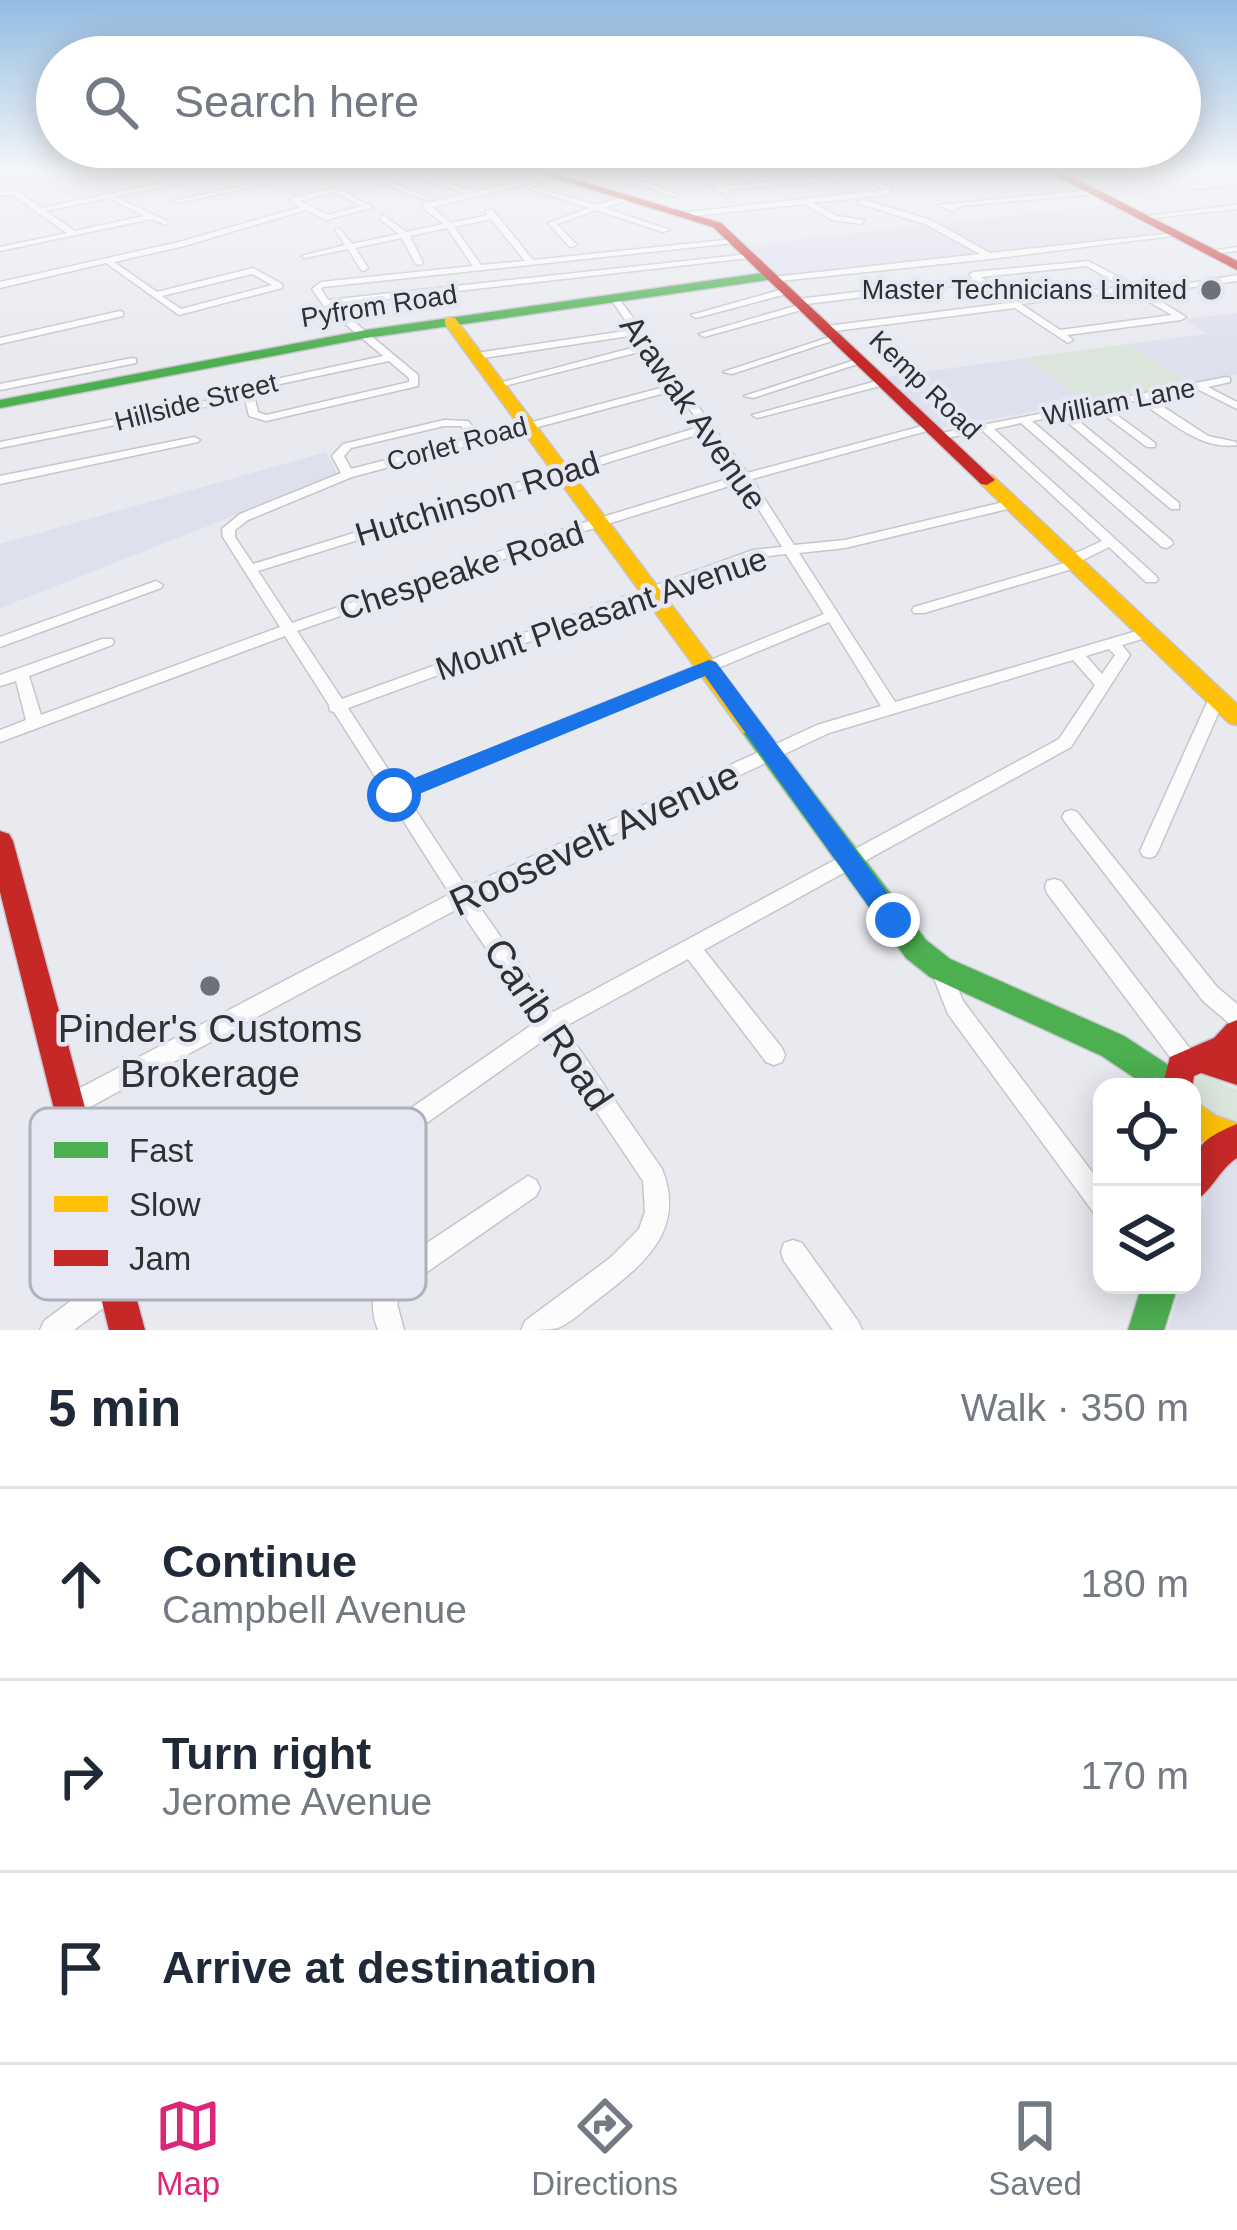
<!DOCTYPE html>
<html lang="en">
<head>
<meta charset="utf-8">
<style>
	:root { --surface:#fff; --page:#f2f2f3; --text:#1f2937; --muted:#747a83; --line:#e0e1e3; --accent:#db2777 }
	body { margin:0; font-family:Helvetica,sans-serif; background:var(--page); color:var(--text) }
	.controls { position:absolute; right:36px; bottom:36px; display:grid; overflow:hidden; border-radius:24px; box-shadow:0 6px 30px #0003 }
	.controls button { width:108px; height:108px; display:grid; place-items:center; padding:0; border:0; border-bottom:3px solid var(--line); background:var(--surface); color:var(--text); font:60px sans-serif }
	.stop { position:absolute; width:36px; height:36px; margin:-27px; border:9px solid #1a73e8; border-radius:50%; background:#fff }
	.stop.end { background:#1a73e8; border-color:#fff; box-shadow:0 3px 12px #0008 }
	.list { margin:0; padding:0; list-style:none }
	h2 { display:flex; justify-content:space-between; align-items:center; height:156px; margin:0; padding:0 48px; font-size:51px }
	h2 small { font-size:39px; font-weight:400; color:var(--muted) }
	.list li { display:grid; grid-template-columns:78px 1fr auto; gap:36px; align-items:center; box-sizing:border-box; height:192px; padding:0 48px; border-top:3px solid var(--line) }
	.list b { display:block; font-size:45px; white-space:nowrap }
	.list p { margin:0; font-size:39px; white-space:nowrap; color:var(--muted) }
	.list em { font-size:39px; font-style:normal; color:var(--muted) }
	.icon { flex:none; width:66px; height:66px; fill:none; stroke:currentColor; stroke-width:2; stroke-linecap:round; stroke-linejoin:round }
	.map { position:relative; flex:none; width:1237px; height:1330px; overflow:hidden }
	.search { position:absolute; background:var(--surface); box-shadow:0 6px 30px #0003; left:36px; right:36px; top:36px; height:132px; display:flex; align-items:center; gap:30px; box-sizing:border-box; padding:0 42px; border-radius:66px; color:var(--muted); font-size:45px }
	.sheet { height:732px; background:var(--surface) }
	nav { display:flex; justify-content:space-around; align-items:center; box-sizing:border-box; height:168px; border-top:3px solid var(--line); background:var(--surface); font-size:33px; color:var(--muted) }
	nav a { display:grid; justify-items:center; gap:6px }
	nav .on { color:var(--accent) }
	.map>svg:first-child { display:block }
	.built { fill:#dfe0ee }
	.green { fill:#dae5db }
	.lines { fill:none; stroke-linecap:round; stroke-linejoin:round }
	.street-casing { stroke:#c5c6cb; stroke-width:3 }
	.fast-casing { stroke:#c5c6cb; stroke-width:3 }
	.slow-casing { stroke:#c5c6cb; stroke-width:3 }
	.jam-casing { stroke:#c5c6cb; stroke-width:3 }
	.street { fill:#fcfcfd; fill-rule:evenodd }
	.fast { fill:#4caf50; fill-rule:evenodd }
	.slow { fill:#ffc107; fill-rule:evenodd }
	.jam { fill:#c62828; fill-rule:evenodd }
	.route { fill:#1a73e8 }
	.poi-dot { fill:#707176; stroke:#e6e8f3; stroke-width:4.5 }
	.labels { text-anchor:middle; stroke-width:9; stroke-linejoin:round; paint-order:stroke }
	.far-poi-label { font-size:27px; fill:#2f3034; stroke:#e6e8f3; text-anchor:end }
	.far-street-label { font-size:27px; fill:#2f3034; stroke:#e6e8f3 }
	.street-label { font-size:33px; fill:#2f3034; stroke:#e6e8f3 }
	.near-street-label { font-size:39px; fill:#2f3034; stroke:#e6e8f3 }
	.near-poi-label { font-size:39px; fill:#2f3034; stroke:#e6e8f3 }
	.key { fill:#e6e8f3; stroke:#afb1ba; stroke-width:3 }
	.key-label { font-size:33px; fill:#2f3034 }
</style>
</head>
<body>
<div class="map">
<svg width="1237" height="1330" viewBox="0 0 1237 1330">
	<rect width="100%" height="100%" fill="#e9eaf0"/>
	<!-- built -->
	<g class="built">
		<path d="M27,170H97L123,183L34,202L14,189L0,192V174Z"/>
		<path d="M1112,204L1175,237L780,281L743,246Z"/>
		<path d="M1237,313V375L1190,383L1127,344L1206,334L1184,319Z"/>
		<path d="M1025,358L1089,402L941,428L886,377Z"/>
		<path d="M326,452L338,475L0,608V544Z"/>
		<path d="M1231,1109L1237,1112V1330H1168L1181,1285H1192V1246Z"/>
	</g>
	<!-- green -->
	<g class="green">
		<path d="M1127,344L1190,383L1089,402L1025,358Z"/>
		<path d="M1204,1074L1237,1090V1121L1229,1123L1197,1105L1192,1081Z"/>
	</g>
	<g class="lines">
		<!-- street casing -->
		<g class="street-casing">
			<g id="street">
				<path d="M21,170H37L0,178V174Z"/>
				<path d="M138,170C152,171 164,181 177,180C198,178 217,170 238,170L116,197L167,221V225L151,219L0,251V247L67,233L12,195H0V191H17L41,208L162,183ZM108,198L144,216L75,231L46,211Z"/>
				<path d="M316,170H330L177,203L173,201Z"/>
				<path d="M404,170H414L474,192L566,170H582L648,183L679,195L675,197L644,186L573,173L432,207L451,223L488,215L485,211L492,209L533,260L734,239L738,241L734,243L323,287L321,289L328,300L749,254L753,256L749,258L334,305L418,375V386L266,421L249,416L245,399L0,448V442L245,393L253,384L383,356L323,305L312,289L321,282L473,266L447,228L410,236L423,263L419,265L415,263L402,238L355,248L368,268L364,271L361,270L348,249L305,258L301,256L345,245L335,230L339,228L352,244L399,234L380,219L383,215L406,232L444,224L423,208V204L466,194L414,175L389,182L426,196V200L379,182L408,173ZM491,219L525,261L481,265L454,227ZM389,361L409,378V382L266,415L258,412L254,395L261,388Z"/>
				<path d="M701,170H708L723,186L857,174L851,170H859L892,189L886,195L813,203L837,216L864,220L861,224L832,220L805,204L692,216L689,212L884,190L863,178L727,190L731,194L727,196L717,190Z"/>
				<path d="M952,170H978L924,177L921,175Z"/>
				<path d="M1094,170H1121L1118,172Z"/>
				<path d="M1152,170H1161L1194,185L1237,181V185L1193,189Z"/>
				<path d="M687,172L689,175L638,180L635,178Z"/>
				<path d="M525,185L596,205L631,195V199L604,208L670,230L663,232L596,210L557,224L577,245L570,247L548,223L589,208L525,187Z"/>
				<path d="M336,188L373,207L326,220L306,210L184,246L114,262L157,292L253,268L282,284V288L179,315L106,263L0,288V282L179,242L301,207L291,202V198ZM335,192L362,206L327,215L300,201ZM252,274L272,285L181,309L162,296Z"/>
				<path d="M1092,190L1095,194L960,206L953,211L937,205Z"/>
				<path d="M860,199L931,220L990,253L1175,233L1179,235L990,259L771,282L770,280L774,277L980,254L925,224L857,203Z"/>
				<path d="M1237,205V209L1142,219L1138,217Z"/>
				<path d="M1237,247V251L1210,254L1206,252Z"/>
				<path d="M1088,261L1136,286L1186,317L1181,320L1067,335L1073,340L1068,343L1015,308L827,332L822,329L827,326L1008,303L978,283L798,305L794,302L798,299L973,278L969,275L973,272ZM1087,266L1122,287L1014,299L981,277ZM1130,291L1172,315L1060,330L1021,304Z"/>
				<path d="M1237,275V281L1172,290L1168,287Z"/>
				<path d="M787,288L790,289V293L696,318L691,315Z"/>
				<path d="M614,295L617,296L747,473L926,425H934V429L752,479L794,545L845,540L1012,500L1016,501V507L845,548L799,553L895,702L1147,628L1154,633L1152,636L1122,645L1130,655L1071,747L704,950L782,1048L785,1055L782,1062L774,1065L766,1062L688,959L564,1027L662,1169C687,1231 642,1266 597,1300C585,1309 572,1322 558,1328C548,1330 532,1330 521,1330L525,1321L610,1258L639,1229L645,1212L643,1181L547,1038L340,1184L332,1188L324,1184L320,1176L324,1168L536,1022L459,908L75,1115L67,1118L59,1115L56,1107L59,1099L450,894L334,712L330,711L329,705L285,636L0,742V730L26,720L16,681L0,686V675L102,639H112L114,642L112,645L29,676L41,715L280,627L223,537L222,529L240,514L341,473L332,456L343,444L444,420L468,421L480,436L672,385L647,350L496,388L491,385L643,345L636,335L476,359L471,356L476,353L632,330L610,298ZM676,390L702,426L253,564L235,537V530L248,520L352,477ZM444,426H461L470,438L351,469L344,456L351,448ZM706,432L737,476L573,526L292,623L258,571ZM742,482L782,547L753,550L342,699L297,631L582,532ZM786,554L824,614L399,786L348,708L760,557ZM829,622L881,706L817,725L466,887L407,797ZM1109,649L1115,655L1102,674L1086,656ZM1073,660L1095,685L1059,739L553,1012L475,900L829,733Z"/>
				<path d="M802,304L807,307L805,309L704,337L699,334Z"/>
				<path d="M120,311L123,312V316L0,344V338Z"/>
				<path d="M833,336L841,338L732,374L723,372Z"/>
				<path d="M132,358L136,359V363L0,390V384Z"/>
				<path d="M858,359L867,361L753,398L744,396Z"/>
				<path d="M1226,377L1230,378V382L1208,387L1237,402V409L1197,389L1150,398L1208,436L1236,442L1237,445C1201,451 1167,419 1138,400L1106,407L1155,443V447H1147L1096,409L1070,414L1179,503V509H1171L1060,416L1032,421L1172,541L1173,544L1167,548L1162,547L1021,423L994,429L1156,576L1158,579L1156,582H1146L1109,547L1079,562V567L924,613H914L912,610L914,607L1064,563L1065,558L1102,541L983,431L941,439L937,438V434Z"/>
				<path d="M884,379L888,380V384L757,418L752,415Z"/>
				<path d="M194,437L200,440L198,442L0,484V476Z"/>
				<path d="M156,581L163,585L161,588L0,647V637Z"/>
				<path d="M1217,693L1225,698L1158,851L1155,856L1149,858L1143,856L1140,851L1209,698Z"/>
				<path d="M1071,810L1077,812L1217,987L1237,1004V1027L1230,1024L1203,1001L1065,822L1062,817L1065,812Z"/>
				<path d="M1054,879L1061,881L1195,1055L1198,1062L1195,1069L1187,1072L1179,1069L1047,893L1045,887L1047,881Z"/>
				<path d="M940,959L947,962L963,1001L1102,1185V1217L1094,1213L948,1014L930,968L933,962Z"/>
				<path d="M528,1176L536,1180L540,1188L536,1196L404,1288L397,1304L404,1330H378C369,1307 372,1291 386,1270Z"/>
				<path d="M793,1240L802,1243L858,1321L862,1330H833L784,1261L781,1252L784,1243Z"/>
				<path d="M113,1272L122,1276L126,1285L122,1294L74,1330H40L44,1321L104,1276Z"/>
			</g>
		</g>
		<!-- fast casing -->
		<g class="fast-casing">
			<g id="fast">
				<path d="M770,272L776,276L774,279L366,338L0,408V400L366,330Z"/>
				<path d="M751,719L759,721L926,940L950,959L1124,1036L1185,1076L1189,1087H1148L1102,1056L930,977L906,958L743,733L740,727L743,721Z"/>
				<path d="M1142,1285H1178L1164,1330H1128Z"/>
			</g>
		</g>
		<!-- slow casing -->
		<g class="slow-casing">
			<g id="slow">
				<path d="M445,318H455L759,721L762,727L759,733H743L445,324Z"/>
				<path d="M987,475L993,476L1237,704V725L1229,723L981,484L979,480Z"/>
				<path d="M1192,1099L1216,1116L1237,1123V1155L1192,1137Z"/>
			</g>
		</g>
		<!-- jam casing -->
		<g class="jam-casing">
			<g id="jam">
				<path d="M527,170H543L721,223L995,480L987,485L981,484L713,227Z"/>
				<path d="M1045,170H1058L1237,261V270Z"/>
				<path d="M0,831L9,834L13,841L145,1330H109L0,892Z"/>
				<path d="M1237,1020V1085L1201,1073L1194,1076L1192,1088L1162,1087L1170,1057L1214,1038L1227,1024Z"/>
				<path d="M1237,1124V1158C1218,1170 1212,1193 1192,1202C1192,1155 1190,1143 1237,1124Z"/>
			</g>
		</g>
		<!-- street -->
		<use href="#street" class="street"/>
		<!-- fast -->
		<use href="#fast" class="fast"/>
		<!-- slow -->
		<use href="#slow" class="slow"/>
		<!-- jam -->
		<use href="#jam" class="jam"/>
	</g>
	<!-- sky -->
	<linearGradient id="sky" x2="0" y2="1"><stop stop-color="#93bce2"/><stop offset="0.48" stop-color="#f5f6f8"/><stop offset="1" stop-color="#f5f6f8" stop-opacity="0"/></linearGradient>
	<rect width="1237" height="356" fill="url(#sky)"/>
	<!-- route -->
	<path class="route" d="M709,660L716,662L902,913L905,920L902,928H884L705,676L402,801H387L383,795L387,789Z"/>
	<!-- markers -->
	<g class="poi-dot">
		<circle cx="1211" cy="290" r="12"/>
		<circle cx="210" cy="986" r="12"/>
	</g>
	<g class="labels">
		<!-- far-poi labels -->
		<g class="far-poi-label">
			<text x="1187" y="299">Master Technicians Limited</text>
		</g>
		<!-- far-street labels -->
		<g class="far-street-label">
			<text transform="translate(379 306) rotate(-9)" y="9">Pyfrom Road</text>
			<text transform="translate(925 385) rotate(44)" y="9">Kemp Road</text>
			<text transform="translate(196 402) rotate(-14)" y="9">Hillside Street</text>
			<text transform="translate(1119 402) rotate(-11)" y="9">William Lane</text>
			<text transform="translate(457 444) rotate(-15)" y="9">Corlet Road</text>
		</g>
		<!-- street labels -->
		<g class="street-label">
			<text transform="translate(694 412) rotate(55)" y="12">Arawak Avenue</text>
			<text transform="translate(477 498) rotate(-17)" y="12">Hutchinson Road</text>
			<text transform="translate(461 570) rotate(-18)" y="12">Chespeake Road</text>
			<text transform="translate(601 613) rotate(-19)" y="12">Mount Pleasant Avenue</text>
		</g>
		<!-- near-street labels -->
		<g class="near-street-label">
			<text transform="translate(594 838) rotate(-25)" y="14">Roosevelt Avenue</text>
			<text transform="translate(549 1024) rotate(56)" y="14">Carib Road</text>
		</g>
		<!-- near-poi labels -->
		<g class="near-poi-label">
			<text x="210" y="1042">Pinder's Customs<tspan x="210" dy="45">Brokerage</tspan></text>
		</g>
	</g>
	<!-- legend -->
	<rect x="30" y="1108" width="396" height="192" rx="18" class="key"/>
	<rect x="54" y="1142" width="54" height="16" fill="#4caf50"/>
	<rect x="54" y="1196" width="54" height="16" fill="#ffc107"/>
	<rect x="54" y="1250" width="54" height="16" fill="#c62828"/>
	<g class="key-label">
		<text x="129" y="1162">Fast</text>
		<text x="129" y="1216">Slow</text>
		<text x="129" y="1270">Jam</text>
	</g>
</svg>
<div class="controls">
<button><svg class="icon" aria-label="locate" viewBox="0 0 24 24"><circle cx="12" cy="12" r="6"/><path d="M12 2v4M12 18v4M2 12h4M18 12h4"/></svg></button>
<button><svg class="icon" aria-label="layers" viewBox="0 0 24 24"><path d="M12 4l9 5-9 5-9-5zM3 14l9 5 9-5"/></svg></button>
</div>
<div class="stop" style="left:394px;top:795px"></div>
<div class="stop end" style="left:893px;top:920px"></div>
<div class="search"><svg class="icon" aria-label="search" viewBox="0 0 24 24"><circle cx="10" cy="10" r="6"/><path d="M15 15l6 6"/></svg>Search here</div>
</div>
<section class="sheet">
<h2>5 min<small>Walk · 350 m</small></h2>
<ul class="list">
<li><svg class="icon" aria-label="ahead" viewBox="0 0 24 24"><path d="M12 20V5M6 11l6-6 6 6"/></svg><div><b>Continue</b><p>Campbell Avenue</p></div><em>180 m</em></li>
<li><svg class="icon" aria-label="right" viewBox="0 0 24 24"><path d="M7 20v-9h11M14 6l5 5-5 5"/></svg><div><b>Turn right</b><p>Jerome Avenue</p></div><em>170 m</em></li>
<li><svg class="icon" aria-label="arrive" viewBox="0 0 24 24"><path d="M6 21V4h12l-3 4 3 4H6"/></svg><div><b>Arrive at destination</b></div></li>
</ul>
</section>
<nav>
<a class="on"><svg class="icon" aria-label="map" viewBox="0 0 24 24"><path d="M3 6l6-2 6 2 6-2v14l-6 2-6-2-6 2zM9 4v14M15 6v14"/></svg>Map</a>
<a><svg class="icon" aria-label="directions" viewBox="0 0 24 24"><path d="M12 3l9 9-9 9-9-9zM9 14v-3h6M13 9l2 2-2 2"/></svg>Directions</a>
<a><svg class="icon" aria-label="saved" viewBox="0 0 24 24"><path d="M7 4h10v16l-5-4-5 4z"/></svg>Saved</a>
</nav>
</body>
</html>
